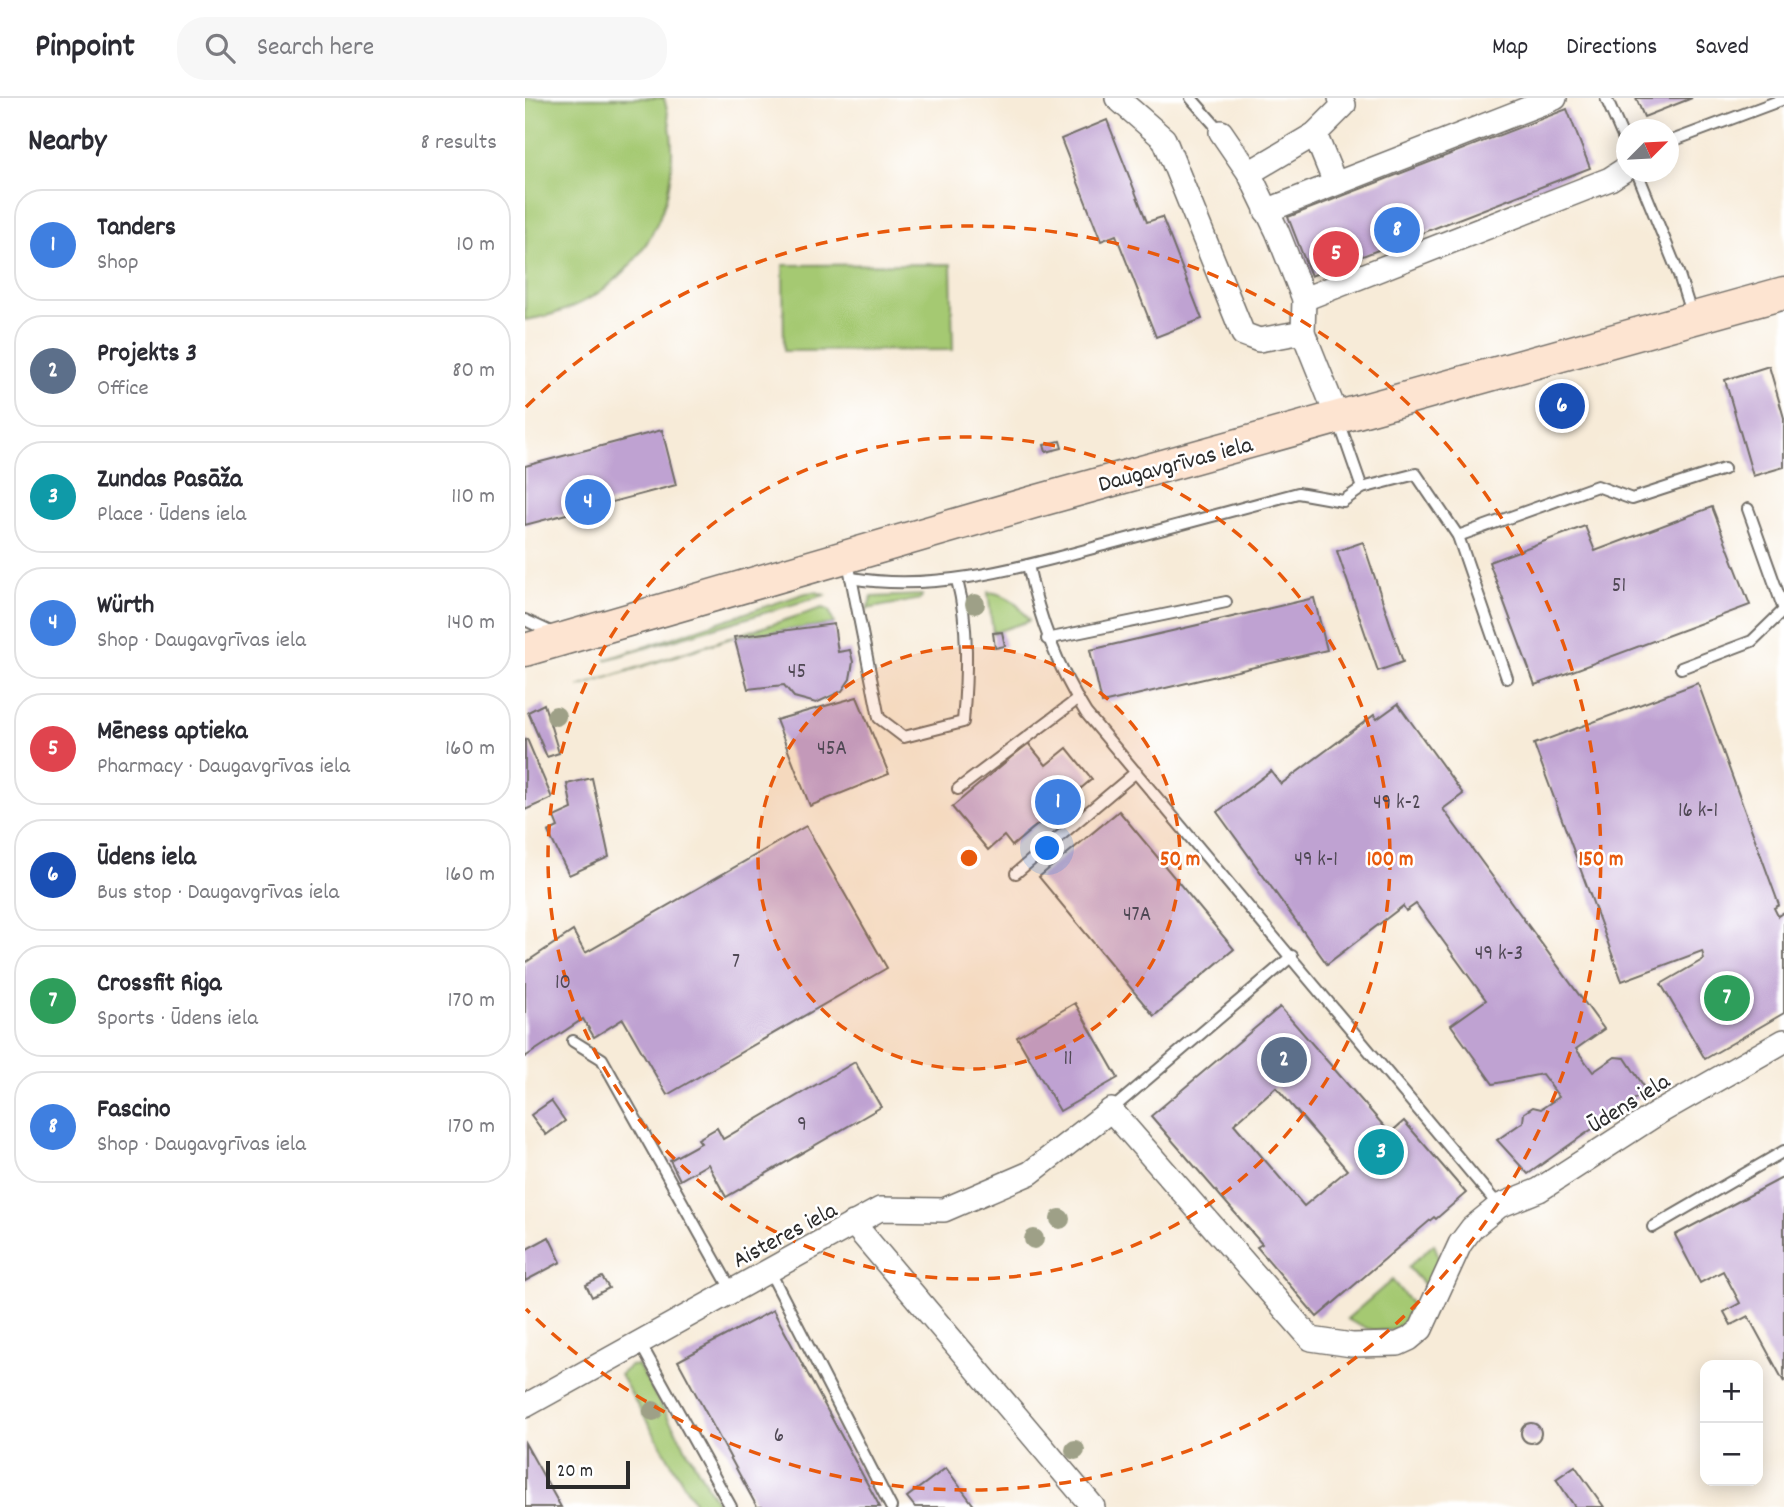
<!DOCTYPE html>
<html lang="en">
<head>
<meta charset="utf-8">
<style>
	:root { --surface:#fff; --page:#f7f7f7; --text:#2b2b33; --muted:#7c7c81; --line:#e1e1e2; --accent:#1f6fb2 }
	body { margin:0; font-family:Dekko,sans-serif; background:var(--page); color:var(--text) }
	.controls { position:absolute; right:21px; bottom:21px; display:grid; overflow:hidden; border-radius:14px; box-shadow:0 4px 18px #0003 }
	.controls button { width:63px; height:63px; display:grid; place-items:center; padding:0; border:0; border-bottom:2px solid var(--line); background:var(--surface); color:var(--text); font:35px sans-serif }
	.compass { position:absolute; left:1091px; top:21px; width:63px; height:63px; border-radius:50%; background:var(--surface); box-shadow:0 4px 18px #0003; rotate:66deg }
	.scale { position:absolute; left:21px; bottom:18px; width:84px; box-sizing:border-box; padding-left:7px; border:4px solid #2b2b2b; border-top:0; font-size:19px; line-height:24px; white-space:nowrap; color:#2b2b2b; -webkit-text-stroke:5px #fff; paint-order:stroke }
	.you { position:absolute; left:523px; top:751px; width:24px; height:24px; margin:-18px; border:5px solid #fff; border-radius:50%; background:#1a73e8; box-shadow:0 0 0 10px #1a73e833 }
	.badge { display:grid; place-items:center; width:46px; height:46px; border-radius:50%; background:var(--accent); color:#fff; font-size:23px; font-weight:700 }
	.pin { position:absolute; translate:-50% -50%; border:4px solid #fff; box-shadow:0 2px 7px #0006 }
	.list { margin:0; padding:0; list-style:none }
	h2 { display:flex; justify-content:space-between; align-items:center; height:91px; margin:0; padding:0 28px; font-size:30px }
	h2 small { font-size:23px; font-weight:400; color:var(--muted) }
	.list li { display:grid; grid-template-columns:46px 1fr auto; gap:21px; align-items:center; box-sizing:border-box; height:112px; margin:0 14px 14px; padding:0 14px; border:2px solid var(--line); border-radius:28px }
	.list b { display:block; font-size:26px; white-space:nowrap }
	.list p { margin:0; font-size:23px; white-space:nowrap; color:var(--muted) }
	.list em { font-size:23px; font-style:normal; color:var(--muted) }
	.icon { flex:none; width:38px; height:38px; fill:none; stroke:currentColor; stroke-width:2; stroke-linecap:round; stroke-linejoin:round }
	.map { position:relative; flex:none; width:1259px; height:1409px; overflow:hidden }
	header { display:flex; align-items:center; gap:42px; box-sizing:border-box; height:98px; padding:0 35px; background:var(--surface); border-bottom:2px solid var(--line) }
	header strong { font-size:33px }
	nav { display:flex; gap:38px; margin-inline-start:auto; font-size:24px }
	.search { width:490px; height:63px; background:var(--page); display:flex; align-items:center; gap:18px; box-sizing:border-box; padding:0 24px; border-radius:28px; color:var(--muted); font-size:26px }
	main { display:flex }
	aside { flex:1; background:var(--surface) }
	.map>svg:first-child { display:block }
	.green { fill:#a5c972; stroke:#687a4e; stroke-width:2 }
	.building { fill:#bfa2d2; fill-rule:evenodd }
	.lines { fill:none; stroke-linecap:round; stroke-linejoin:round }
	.lane-casing { stroke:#726e68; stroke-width:14 }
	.street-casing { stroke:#726e68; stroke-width:26 }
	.secondary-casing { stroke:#726e68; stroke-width:35 }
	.lane { stroke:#fff; stroke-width:10 }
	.street { stroke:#fff; stroke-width:23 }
	.secondary { stroke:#fde4d1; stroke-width:32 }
	.tree { fill:#9ea087 }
	.ring { fill:none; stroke:#e8590c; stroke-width:3.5; stroke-dasharray:12 9 }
	.labels { text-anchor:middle; stroke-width:5; stroke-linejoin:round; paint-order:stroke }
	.number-label { font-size:21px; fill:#504955 }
	.street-label { font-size:24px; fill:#2b2b2b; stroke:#fff }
	.centre { fill:#e8590c; stroke:#fff; stroke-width:3.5 }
	.ring-label { font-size:21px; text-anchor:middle; font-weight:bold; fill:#e8590c; stroke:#fff; stroke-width:5; stroke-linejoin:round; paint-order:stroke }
</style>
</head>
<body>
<header>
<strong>Pinpoint</strong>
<div class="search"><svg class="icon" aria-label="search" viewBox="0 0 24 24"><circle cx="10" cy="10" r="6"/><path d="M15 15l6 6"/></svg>Search here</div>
<nav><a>Map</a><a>Directions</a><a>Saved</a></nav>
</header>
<main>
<aside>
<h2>Nearby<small>8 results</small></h2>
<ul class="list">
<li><span class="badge" style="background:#3f7fe0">1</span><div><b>Tanders</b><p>Shop</p></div><em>10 m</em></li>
<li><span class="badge" style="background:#5c6f8a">2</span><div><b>Projekts 3</b><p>Office</p></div><em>80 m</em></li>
<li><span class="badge" style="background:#0f9aa8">3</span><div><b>Zundas Pasāža</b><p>Place · Ūdens iela</p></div><em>110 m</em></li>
<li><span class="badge" style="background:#3f7fe0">4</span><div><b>Würth</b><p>Shop · Daugavgrīvas iela</p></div><em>140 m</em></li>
<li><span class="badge" style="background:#e0444e">5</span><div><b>Mēness aptieka</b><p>Pharmacy · Daugavgrīvas iela</p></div><em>160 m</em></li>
<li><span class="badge" style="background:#1a4fb4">6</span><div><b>Ūdens iela</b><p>Bus stop · Daugavgrīvas iela</p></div><em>160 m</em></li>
<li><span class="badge" style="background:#2e9e5b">7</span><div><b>Crossfit Riga</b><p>Sports · Ūdens iela</p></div><em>170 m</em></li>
<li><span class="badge" style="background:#3f7fe0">8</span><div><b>Fascino</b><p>Shop · Daugavgrīvas iela</p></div><em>170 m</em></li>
</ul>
</aside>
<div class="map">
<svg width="1259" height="1409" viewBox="0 0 1259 1409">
	<rect width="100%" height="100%" fill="#fff"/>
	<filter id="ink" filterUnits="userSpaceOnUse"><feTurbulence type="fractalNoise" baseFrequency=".0143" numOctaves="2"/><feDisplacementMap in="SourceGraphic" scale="14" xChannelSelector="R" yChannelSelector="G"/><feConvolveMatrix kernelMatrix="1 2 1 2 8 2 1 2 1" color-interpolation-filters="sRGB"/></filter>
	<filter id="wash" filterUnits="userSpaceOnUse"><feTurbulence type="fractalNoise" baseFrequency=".00686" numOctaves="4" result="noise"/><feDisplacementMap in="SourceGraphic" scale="28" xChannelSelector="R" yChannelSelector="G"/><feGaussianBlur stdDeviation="1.57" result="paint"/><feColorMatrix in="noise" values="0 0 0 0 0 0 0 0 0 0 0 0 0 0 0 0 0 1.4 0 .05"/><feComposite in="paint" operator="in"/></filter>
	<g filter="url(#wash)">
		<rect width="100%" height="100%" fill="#f7ebd8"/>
		<!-- green -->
		<g class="green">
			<path d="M0,0H139C170,104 109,207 0,222Z"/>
			<path d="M426,166L428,252L259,253L258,167Z"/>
			<path d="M291,494L300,497L80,562L281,495Z"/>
			<path d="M463,494C483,496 494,506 504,523L468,535Z"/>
			<path d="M397,497L396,501L342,511L347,499Z"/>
			<path d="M297,510L304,512L309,526L209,539L53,589Z"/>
			<path d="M909,1146L917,1167L905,1194L883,1169Z"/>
			<path d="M867,1182L894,1215L891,1222C868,1237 844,1235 822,1221Z"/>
			<path d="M113,1267L192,1405L189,1409H172L95,1277L105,1268Z"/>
		</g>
		<g id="blocks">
			<!-- building -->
			<g class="building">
				<path d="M1111,0H1167L1119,19Z"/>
				<path d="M1042,11L1065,70L786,178L763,119Z"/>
				<path d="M582,22L622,124L637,119L677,221L631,239L591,137L576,143L536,41Z"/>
				<path d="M1244,268L1259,320V369L1228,378L1200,282Z"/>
				<path d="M137,332L151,387L0,427V368Z"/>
				<path d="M535,343L537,350L521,354L519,347Z"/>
				<path d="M1187,409L1225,507L1010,587L964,464L1060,428L1070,453Z"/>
				<path d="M838,444L878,564L853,573L812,453Z"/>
				<path d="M789,500L802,552L577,605L565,552Z"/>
				<path d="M309,526L313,554L325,552L328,564L325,581L317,593L291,605L269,599L259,587L223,591L209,539Z"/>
				<path d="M477,534L480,548L470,550L468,535Z"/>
				<path d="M1173,585L1254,807L1249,810L1253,818L1259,814V915L1180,961L1136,886L1179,861L1177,853L1097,883L1009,646Z"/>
				<path d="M332,599L364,676L285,708L251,622Z"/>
				<path d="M19,606L34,655L22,659L3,614Z"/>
				<path d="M873,606L938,696L918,711L1079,931L1051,951L1068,974L1090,959L1100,960L1118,987L1117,996L1003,1076L972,1042L998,1024L999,1015L1008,1009L1016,1011L1034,999L1017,976L968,986L926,927L961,902L891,806L881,813L878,808L802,866L692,714L746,673L756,686L849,617L852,621Z"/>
				<path d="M2,641L27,700L0,712V642Z"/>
				<path d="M503,645L521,667L542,650L567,681L487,748L479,738L463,752L427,709Z"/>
				<path d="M67,680L84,759L44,777L23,734L33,729L29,719L47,711L42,686Z"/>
				<path d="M594,713L709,851L629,918L514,779Z"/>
				<path d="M281,728L362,870L142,997L98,921L69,939L58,921L0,959V865L48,833L60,855Z"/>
				<path d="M550,905L593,980L535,1013L492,939Z"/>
				<path d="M755,909L865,1035L879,1023L941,1095L911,1121L909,1119L792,1219L732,1149L737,1146L626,1018ZM751,989L822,1072L779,1108L709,1026Z"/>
				<path d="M330,964L356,1009L201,1099L183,1066L155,1082L145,1062L176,1045L173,1041L192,1030L198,1041Z"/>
				<path d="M26,1003L40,1023L21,1037L6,1017Z"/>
				<path d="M1259,1079V1284L1223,1218L1206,1227L1199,1214L1215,1205L1198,1173L1175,1185L1150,1137Z"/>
				<path d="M24,1139L36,1164L0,1183V1152Z"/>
				<path d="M77,1179L84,1190L67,1199L61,1187Z"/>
				<path d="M248,1212L355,1409H232L153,1263Z"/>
				<circle cx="1006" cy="1335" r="10"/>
				<path d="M0,1345L36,1409H0Z"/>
				<path d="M1050,1368L1079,1409H1050L1031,1381Z"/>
				<path d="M421,1370L450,1409H390L382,1399Z"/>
			</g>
		</g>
	</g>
	<g filter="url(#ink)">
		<use href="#blocks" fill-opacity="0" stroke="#726e68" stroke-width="2"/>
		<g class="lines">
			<!-- lane casing -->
			<g class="lane-casing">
				<g id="lane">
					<path d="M666,0L696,34"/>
					<path d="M1081,0L1102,48"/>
					<path d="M1144,44L1259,1"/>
					<path d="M1112,74L1154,177L1167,218"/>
					<path d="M814,324L837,390"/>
					<path d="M1223,411L1259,512"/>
					<path d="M933,438L1072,388L1107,401L1199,371"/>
					<path d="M503,467C514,520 532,569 561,615L974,1108"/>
					<path d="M325,474L354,620L379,639L438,624C442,578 444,527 432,482"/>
					<path d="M326,480C413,495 500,468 583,446C646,429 710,412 773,395L818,403L837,390L891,376L933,438L982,580"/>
					<path d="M0,522L30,536"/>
					<path d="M522,541L701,504"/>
					<path d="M1156,570L1227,543L1259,512"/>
					<path d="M433,691L553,601"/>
					<path d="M491,775L611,674"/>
					<path d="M48,943L77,961L207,1193"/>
					<path d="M586,1012L767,858"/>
					<path d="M1128,1129L1259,1053"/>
					<path d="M244,1172L366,1409"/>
					<path d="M115,1245L206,1409"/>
				</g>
			</g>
			<!-- street casing -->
			<g class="street-casing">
				<g id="street">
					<path d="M592,0L639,41L718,236L734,242L778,234"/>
					<path d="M696,34L724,75L752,133L779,201L778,234L813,321"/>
					<path d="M790,36L810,85"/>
					<path d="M724,75L790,36L819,7L815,0"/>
					<path d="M741,113L1030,0"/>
					<path d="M779,201L1085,81L1102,70"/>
					<path d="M328,1125L568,1409"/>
					<path d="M0,1308L355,1111L419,1112L505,1075L586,1012L786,1241L827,1247L873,1246L884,1241L896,1231L935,1146L947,1130L974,1108L1014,1092L1133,1015L1259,943"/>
				</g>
			</g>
			<!-- secondary casing -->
			<g class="secondary-casing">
				<path id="secondary" d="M0,552L509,404L1259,195"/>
			</g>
			<!-- lane -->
			<use href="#lane" class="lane"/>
			<!-- street -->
			<use href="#street" class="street"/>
			<!-- secondary -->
			<use href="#secondary" class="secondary"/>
		</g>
		<!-- trees -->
		<g class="tree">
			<circle cx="450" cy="506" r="10"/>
			<circle cx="31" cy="618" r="10"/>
			<circle cx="535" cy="1121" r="10"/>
			<circle cx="509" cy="1141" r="10"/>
			<circle cx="128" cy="1313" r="10"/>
			<circle cx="550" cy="1352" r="10"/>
		</g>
	</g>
	<!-- distance rings -->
	<circle cx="444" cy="760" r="211" fill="#e8590c" fill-opacity=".12"/>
	<g class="ring">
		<circle cx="444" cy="760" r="211"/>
		<circle cx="444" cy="760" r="421"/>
		<path d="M1 309A632 632 0 1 1 1 1211"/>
	</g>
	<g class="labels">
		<!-- number labels -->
		<g class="number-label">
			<text x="1094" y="493">51</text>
			<text x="272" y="579">45</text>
			<text x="307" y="656">45A</text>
			<text x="872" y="710">49 k-2</text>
			<text x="1173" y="718">16 k-1</text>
			<text x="791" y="767">49 k-1</text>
			<text x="612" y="822">47A</text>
			<text x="974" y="861">49 k-3</text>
			<text x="211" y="869">7</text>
			<text x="38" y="890">10</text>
			<text x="543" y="966">11</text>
			<text x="277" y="1032">9</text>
			<text x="254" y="1343">6</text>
		</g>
		<!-- street labels -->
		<g class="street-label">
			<text transform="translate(650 365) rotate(-15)" y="8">Daugavgrīvas iela</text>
			<text transform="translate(1103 1004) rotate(-32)" y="8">Ūdens iela</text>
			<text transform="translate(259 1136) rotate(-28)" y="8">Aisteres iela</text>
		</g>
	</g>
	<circle cx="444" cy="760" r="10" class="centre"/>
	<g class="ring-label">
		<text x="655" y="767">50 m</text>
		<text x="865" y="767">100 m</text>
		<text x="1076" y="767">150 m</text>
	</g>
</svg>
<div class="controls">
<button>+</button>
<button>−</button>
</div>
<svg class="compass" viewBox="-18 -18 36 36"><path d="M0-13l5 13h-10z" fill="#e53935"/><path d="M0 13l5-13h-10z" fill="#7c7c81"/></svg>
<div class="scale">20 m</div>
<div class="you"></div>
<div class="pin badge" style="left:533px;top:704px;background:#3f7fe0">1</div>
<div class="pin badge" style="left:759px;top:962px;background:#5c6f8a">2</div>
<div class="pin badge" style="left:856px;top:1054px;background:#0f9aa8">3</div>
<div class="pin badge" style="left:63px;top:404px;background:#3f7fe0">4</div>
<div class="pin badge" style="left:811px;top:156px;background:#e0444e">5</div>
<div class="pin badge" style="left:1037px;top:308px;background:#1a4fb4">6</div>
<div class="pin badge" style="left:1202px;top:900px;background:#2e9e5b">7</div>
<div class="pin badge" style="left:872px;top:132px;background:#3f7fe0">8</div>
</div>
</main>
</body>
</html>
